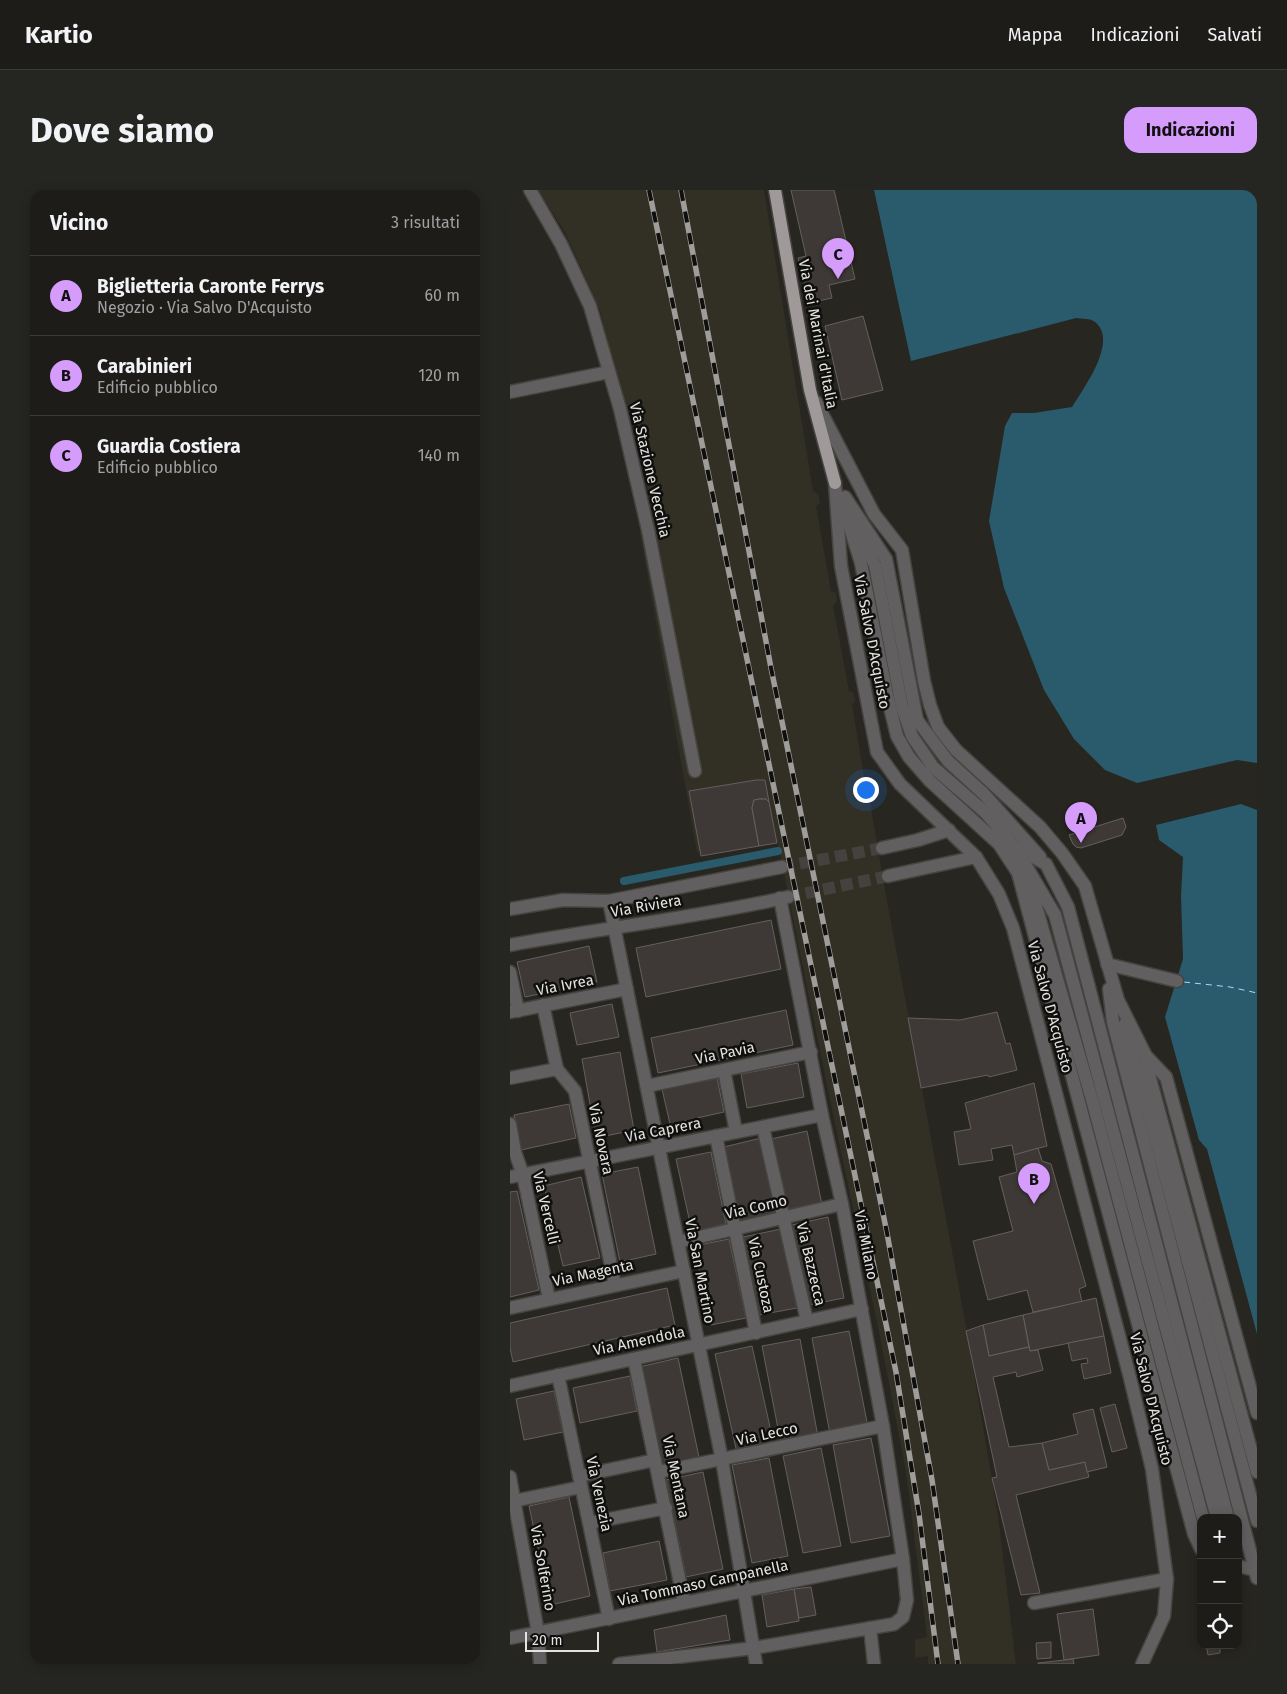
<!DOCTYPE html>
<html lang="it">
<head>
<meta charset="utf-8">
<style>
	:root { --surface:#1d1c19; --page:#252522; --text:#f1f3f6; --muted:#a0a1a2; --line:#3b3a38; --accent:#d59cfb }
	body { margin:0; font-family:"Fira Sans",sans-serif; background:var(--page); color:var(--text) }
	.controls { position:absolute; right:15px; bottom:15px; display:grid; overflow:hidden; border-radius:10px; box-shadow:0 2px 12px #0003 }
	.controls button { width:45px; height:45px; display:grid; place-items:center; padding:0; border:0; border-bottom:1px solid var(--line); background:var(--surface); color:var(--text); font:25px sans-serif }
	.scale { position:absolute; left:15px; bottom:12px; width:74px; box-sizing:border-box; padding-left:5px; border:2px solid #e4e3e0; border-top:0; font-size:14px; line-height:18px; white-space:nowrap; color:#e4e3e0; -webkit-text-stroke:4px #0f0f0d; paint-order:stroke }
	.you { position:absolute; left:355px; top:599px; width:18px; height:18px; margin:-12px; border:4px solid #fff; border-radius:50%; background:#1a73e8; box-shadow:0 0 0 8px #1a73e833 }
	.badge { display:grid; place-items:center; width:32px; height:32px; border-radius:50%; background:var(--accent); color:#111; font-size:16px; font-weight:700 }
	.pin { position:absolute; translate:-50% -41px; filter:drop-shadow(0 1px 2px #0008) }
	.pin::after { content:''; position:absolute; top:26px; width:18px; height:15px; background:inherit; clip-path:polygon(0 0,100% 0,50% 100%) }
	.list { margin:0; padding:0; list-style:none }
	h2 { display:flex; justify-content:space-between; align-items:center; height:65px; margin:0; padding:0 20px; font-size:21px }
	h2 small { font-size:16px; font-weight:400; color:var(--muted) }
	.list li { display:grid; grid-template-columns:32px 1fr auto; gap:15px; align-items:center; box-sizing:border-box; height:80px; padding:0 20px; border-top:1px solid var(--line) }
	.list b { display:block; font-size:19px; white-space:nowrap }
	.list p { margin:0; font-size:16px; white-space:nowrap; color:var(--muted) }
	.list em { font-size:16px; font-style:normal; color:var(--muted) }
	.icon { flex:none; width:28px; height:28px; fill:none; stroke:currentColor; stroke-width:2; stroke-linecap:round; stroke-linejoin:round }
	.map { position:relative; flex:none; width:747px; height:1474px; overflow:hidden; border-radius:15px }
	header { display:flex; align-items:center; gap:30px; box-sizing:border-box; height:70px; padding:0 25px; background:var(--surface); border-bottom:1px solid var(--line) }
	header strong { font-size:24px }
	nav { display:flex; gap:28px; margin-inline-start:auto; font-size:18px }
	.intro { display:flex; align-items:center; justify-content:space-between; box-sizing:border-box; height:120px; padding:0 30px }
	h1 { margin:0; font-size:35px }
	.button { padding:12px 22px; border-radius:15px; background:var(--accent); color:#111; font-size:18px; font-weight:700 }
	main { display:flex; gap:30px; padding:0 30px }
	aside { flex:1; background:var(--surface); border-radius:15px; box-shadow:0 2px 12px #0003 }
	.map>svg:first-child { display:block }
	.built { fill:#322f25 }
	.water { fill:#2a5b6c }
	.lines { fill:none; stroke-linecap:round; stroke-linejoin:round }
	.stream { stroke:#2a5b6c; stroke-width:8 }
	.ferry { stroke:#a1e0f8; stroke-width:1; stroke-dasharray:6 5; stroke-linecap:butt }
	.building { fill:#3e3937; stroke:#655f5d }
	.minor-tunnel { stroke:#43423e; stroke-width:12; stroke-dasharray:12 6; stroke-linecap:butt }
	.minor-casing { stroke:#454440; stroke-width:15 }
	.major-casing { stroke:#454440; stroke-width:15 }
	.minor { stroke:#625f60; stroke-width:12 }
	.major { stroke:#9f999a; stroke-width:12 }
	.rail-casing { stroke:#9e9d99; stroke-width:5.5 }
	.rail { stroke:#0f0f0d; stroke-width:4; stroke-dasharray:11; stroke-linecap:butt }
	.labels { text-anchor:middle; stroke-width:5; stroke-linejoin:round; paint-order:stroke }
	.street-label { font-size:15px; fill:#e4e3e0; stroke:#0f0f0d }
</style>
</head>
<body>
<header>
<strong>Kartio</strong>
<nav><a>Mappa</a><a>Indicazioni</a><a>Salvati</a></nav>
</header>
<div class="intro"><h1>Dove siamo</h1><a class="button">Indicazioni</a></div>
<main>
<aside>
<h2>Vicino<small>3 risultati</small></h2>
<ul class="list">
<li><span class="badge">A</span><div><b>Biglietteria Caronte Ferrys</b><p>Negozio · Via Salvo D'Acquisto</p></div><em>60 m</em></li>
<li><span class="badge">B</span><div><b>Carabinieri</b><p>Edificio pubblico</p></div><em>120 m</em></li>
<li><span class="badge">C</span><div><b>Guardia Costiera</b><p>Edificio pubblico</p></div><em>140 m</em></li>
</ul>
</aside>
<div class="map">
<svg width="747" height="1474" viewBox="0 0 747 1474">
	<rect width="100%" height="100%" fill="#272621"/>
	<!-- built -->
	<path class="built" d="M28,0H254L303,301L308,304L310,313L306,316L321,401L326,403L327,411L323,416L339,501L343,502L345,511L342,514L356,599L362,600L363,609L360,612L377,711L455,1131L488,1325L506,1474H418V1466L405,1468V1450L417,1447L396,1282L369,1142L319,905L268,654L265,647L187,662L130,342L145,339L126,231L135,228L134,217L114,221L90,120L55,42Z"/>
	<!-- water -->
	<g class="water">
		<path d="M364,0H747V573L727,570L627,593L595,580L564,549L534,500L494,398L479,331L495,236L502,223H524L562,217C573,199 609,151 585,132C580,128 572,129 566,128L401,171Z"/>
		<path d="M731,614L747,620V1144L697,959L689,950L655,827L673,769L671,706L673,667L649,650L646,635Z"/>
	</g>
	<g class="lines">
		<!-- stream -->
		<path class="stream" d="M114,691L268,661"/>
		<!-- ferry -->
		<path class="ferry" d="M674,792L720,797L747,803"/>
	</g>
	<!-- building -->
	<g class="building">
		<path d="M281,0H324L345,89L319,95L322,108L299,113L288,68L296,66Z"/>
		<path d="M353,126L373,200L332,210L315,136Z"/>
		<path d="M246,590H255L259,612L256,609H250L244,610L242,618L249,656L191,666L179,601Z"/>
		<path d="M250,609H256L259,612L267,653L249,656L242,618L244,610Z"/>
		<path d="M613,628L616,637L612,645L571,658L566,657L563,654L559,645Z"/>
		<path d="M261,730L271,779L136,807L126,758Z"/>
		<path d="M79,756L87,792L15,807L7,772Z"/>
		<path d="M102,814L109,847L67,855L60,823Z"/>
		<path d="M276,820L283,855L148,883L141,848Z"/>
		<path d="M487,822L496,854L500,853L507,880L479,887L478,885L411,898L398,828L450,830Z"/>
		<path d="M110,862L124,940L86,948L72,869Z"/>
		<path d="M288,873L294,907L237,918L231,884Z"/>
		<path d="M207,888L214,922L160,934L152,899Z"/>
		<path d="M524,893L537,956L504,965L502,955L481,959L483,970L449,975L444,942L461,939L455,913Z"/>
		<path d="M59,914L66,948L11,960L4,925Z"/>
		<path d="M297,941L312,1015L275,1022L261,949Z"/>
		<path d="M251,948L268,1024L230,1033L214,957Z"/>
		<path d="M528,958L532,971L541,974L576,1096L569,1099L572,1112L523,1122L517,1100L478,1110L463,1051L503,1041L489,987L507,982L504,965Z"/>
		<path d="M201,962L216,1034L182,1042L166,969Z"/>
		<path d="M128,977L146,1064L110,1072L92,984Z"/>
		<path d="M71,987L90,1068L53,1076L34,996Z"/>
		<path d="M7,1001L29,1100L0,1107V1002Z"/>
		<path d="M318,1027L334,1108L298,1115L282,1035Z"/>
		<path d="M271,1039L287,1118L249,1125L233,1047Z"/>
		<path d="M219,1049L236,1128L201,1135L184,1056Z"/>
		<path d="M157,1098L165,1135L3,1172L0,1158V1133Z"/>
		<path d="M586,1108L594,1146L520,1161L513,1125Z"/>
		<path d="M513,1125L519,1157L479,1166L473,1135Z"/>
		<path d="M473,1135L479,1166L519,1157L520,1161L528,1160L533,1180L507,1187L506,1182L483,1187L499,1257L532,1253L539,1280L575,1272L579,1287L506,1305L530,1403L511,1405L482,1288L487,1287L456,1141Z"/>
		<path d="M339,1141L358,1237L320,1244L302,1148Z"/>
		<path d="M594,1146L601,1183L574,1189L571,1174L578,1173L577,1168L562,1171L558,1153Z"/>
		<path d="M290,1149L308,1247L271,1254L252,1156Z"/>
		<path d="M242,1156L264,1255L227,1263L205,1164Z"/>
		<path d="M168,1168L189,1267L150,1276L129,1177Z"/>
		<path d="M120,1186L127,1221L70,1233L63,1198Z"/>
		<path d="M44,1201L53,1242L14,1250L6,1209Z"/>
		<path d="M605,1214L617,1258L602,1262L590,1218Z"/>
		<path d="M583,1219L597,1277L577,1282L575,1272L539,1280L532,1253L568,1244L563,1224Z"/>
		<path d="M361,1248L380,1346L341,1353L323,1255Z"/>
		<path d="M311,1258L331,1356L293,1363L273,1266Z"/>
		<path d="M259,1268L278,1366L242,1373L222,1275Z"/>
		<path d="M193,1282L213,1379L176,1387L156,1290Z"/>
		<path d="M59,1307L80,1406L40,1415L19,1316Z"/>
		<path d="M149,1351L157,1390L100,1401L93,1363Z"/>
		<path d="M301,1397L306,1425L289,1428L284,1399Z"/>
		<path d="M284,1399L289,1431L257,1437L252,1405Z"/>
		<path d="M583,1419L589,1465L554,1470L547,1424Z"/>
		<path d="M216,1425L220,1450L147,1462L144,1440Z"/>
		<path d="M541,1452V1468L527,1469L526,1453Z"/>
		<path d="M696,1455H710V1463L698,1465Z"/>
		<path d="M563,1469L564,1474H528V1473Z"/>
	</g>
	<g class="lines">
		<!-- minor-tunnel -->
		<g class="minor-tunnel">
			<path d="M272,677L372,658"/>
			<path d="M278,707L378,686"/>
		</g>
		<!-- minor casing -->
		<g class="minor-casing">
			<g id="minor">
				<path d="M20,0L51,54L80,116L110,219L138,340L185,581"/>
				<path d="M0,202L99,182"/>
				<path d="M306,212L364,324L392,360L414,491L420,515L428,537L446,560L530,637L552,663L575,696L608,810L636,866L640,888L747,1282"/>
				<path d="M325,293L331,376L367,562L390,594L466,667L489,704L503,738L619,1184L642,1279L657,1389L654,1426L632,1474"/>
				<path d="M335,307L376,369L407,530L438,571L474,604L530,667"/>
				<path d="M332,312L351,373L377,505L387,546L399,567L420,591L489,654L508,683L519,692L583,913L693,1328"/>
				<path d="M346,335L365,375L392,517L402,546L423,577L476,623L505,657L509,665"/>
				<path d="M505,657L536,674L558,717L718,1328"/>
				<path d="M505,657L545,725L707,1328"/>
				<path d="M372,658L408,650L439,640"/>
				<path d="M508,683L684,1344L691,1359"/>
				<path d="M378,686L466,667"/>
				<path d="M99,711L212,1270L246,1474"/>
				<path d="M0,719L53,710L99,711L272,677"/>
				<path d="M0,755C92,738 186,728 278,707"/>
				<path d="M597,774L667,791"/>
				<path d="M0,782L8,821"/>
				<path d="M599,799L603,832L747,1388"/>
				<path d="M33,815L47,879L65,901L105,1095"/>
				<path d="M0,822L117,799"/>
				<path d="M615,834L747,1331"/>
				<path d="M636,866L656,887L747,1223"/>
				<path d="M214,880L226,942"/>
				<path d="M0,888L47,879"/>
				<path d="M137,896L301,862"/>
				<path d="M0,934L5,962L13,985L39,1109"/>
				<path d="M253,937L297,1131"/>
				<path d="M206,946L246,1143"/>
				<path d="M0,987L312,925"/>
				<path d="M168,1052L332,1014"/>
				<path d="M0,1118L174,1081"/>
				<path d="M124,1169L174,1412"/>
				<path d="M48,1185L99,1429"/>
				<path d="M0,1196L352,1119"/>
				<path d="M148,1282L373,1236"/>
				<path d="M69,1286L145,1270"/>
				<path d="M0,1287L28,1443L30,1474"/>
				<path d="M4,1311L71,1297"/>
				<path d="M79,1333L156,1318"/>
				<path d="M728,1376L745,1380L747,1379"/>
				<path d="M524,1413L657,1389"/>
				<path d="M360,1438L364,1474"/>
				<path d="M0,1448L393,1369"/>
				<path d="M109,1474L244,1458L384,1434L393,1427L397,1410L393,1369L373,1236L332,1014L312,925L270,708"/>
			</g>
		</g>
		<!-- major casing -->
		<g class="major-casing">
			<path id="major" d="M265,0L300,200L325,293"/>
		</g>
		<!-- minor -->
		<use href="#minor" class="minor"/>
		<!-- major -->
		<use href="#major" class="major"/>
		<!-- rail casing -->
		<g class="rail-casing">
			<g id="rail">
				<path d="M139,0L386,1182L409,1324L428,1474"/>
				<path d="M171,0L261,478L377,1043L422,1290L448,1474"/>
			</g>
		</g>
		<!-- rail -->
		<use href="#rail" class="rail"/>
	</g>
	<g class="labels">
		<!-- street labels -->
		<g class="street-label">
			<text transform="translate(308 144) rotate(79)" y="5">Via dei Marinai d'Italia</text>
			<text transform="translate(140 280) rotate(77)" y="5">Via Stazione Vecchia</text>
			<text transform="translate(362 452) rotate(79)" y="5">Via Salvo D'Acquisto</text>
			<text transform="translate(136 716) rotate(-10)" y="5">Via Riviera</text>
			<text transform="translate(55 795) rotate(-11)" y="5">Via Ivrea</text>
			<text transform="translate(540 817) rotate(75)" y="5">Via Salvo D'Acquisto</text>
			<text transform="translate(215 863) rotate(-12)" y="5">Via Pavia</text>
			<text transform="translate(153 940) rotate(-11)" y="5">Via Caprera</text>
			<text transform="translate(91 949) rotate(78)" y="5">Via Novara</text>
			<text transform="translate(246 1017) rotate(-13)" y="5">Via Como</text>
			<text transform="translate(36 1018) rotate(77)" y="5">Via Vercelli</text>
			<text transform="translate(356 1055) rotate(79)" y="5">Via Milano</text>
			<text transform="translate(301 1074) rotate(77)" y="5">Via Bazzecca</text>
			<text transform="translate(190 1081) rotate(79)" y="5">Via San Martino</text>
			<text transform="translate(83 1083) rotate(-12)" y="5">Via Magenta</text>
			<text transform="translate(251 1085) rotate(78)" y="5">Via Custoza</text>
			<text transform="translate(129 1151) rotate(-12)" y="5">Via Amendola</text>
			<text transform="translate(641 1209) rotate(76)" y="5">Via Salvo D'Acquisto</text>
			<text transform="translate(257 1244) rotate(-12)" y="5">Via Lecco</text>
			<text transform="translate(166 1287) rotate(78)" y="5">Via Mentana</text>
			<text transform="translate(89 1304) rotate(78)" y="5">Via Venezia</text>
			<text transform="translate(33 1378) rotate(80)" y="5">Via Solferino</text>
			<text transform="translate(193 1393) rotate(-12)" y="5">Via Tommaso Campanella</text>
		</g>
	</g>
</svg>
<div class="controls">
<button>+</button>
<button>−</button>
<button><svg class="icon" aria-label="locate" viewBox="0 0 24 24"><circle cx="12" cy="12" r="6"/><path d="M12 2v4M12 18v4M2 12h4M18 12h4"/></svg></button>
</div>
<div class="scale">20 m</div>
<div class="you"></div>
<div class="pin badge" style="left:571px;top:653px">A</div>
<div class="pin badge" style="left:524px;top:1014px">B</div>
<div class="pin badge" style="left:328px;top:89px">C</div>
</div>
</main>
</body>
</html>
